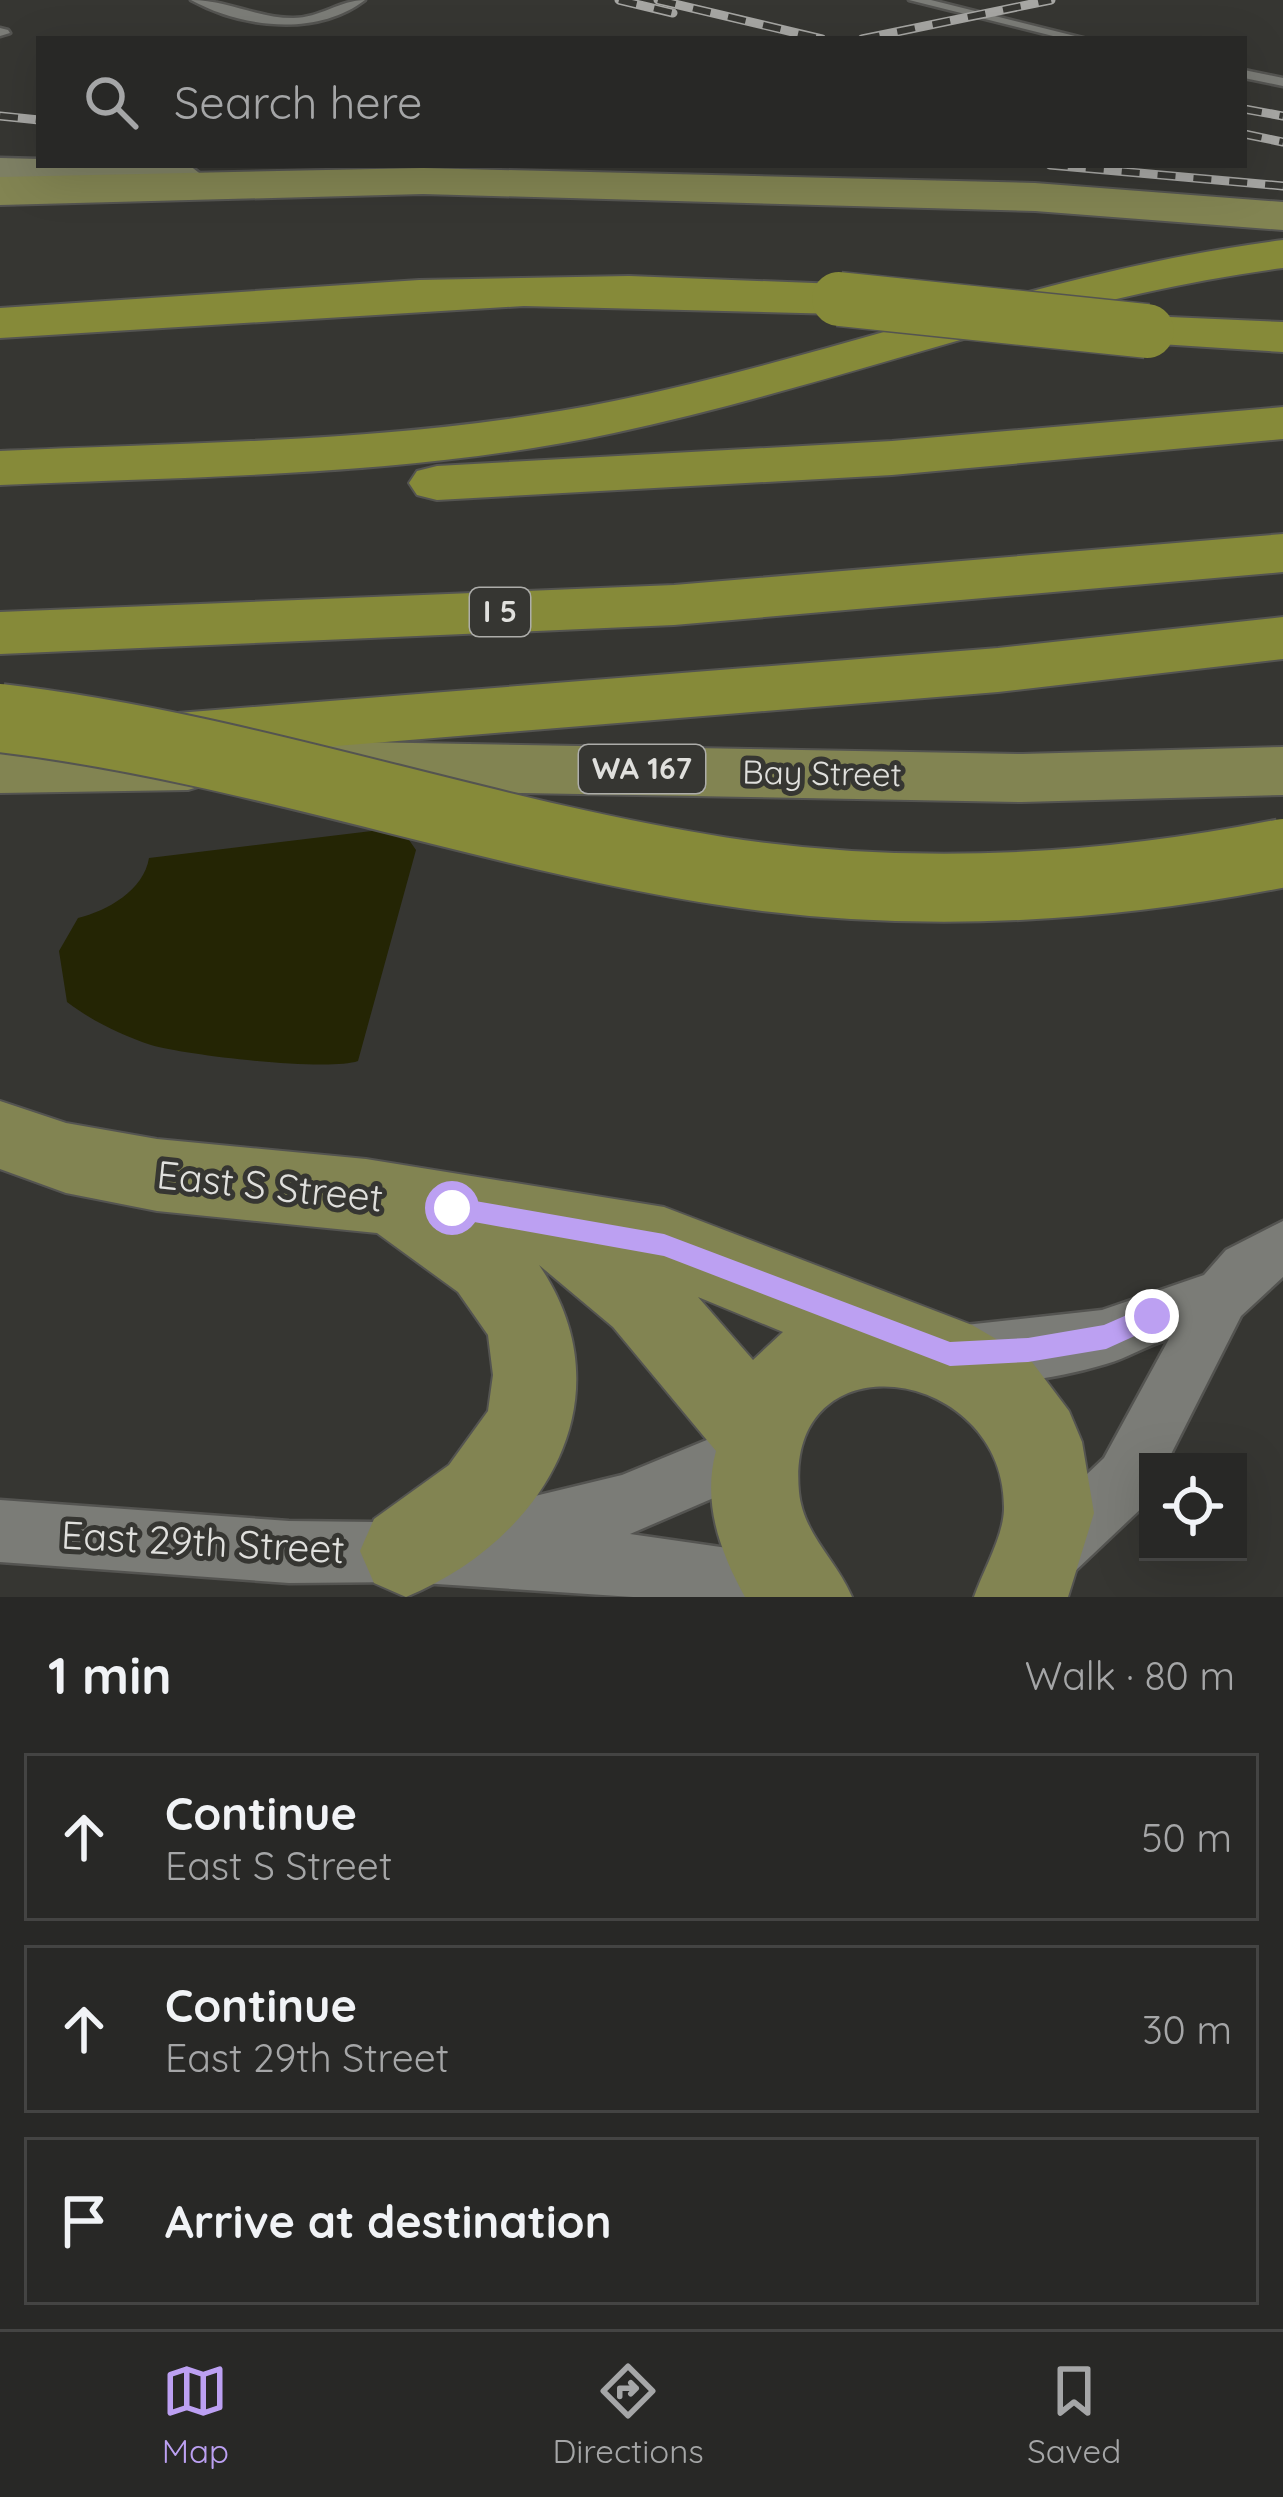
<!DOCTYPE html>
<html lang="en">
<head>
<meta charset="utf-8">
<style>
	:root { --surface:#282826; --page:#343432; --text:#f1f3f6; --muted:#a5a6a7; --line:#444443; --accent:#bca0f2 }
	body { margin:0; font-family:Quicksand,sans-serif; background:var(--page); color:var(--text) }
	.controls { position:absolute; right:36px; bottom:36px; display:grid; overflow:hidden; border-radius:0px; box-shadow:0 12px 48px #0002 }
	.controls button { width:108px; height:108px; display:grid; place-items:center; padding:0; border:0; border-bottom:3px solid var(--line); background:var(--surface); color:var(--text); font:60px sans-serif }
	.stop { position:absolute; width:36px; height:36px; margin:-27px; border:9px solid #bca0f2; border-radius:50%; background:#fff }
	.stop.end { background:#bca0f2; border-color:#fff; box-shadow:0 3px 12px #0008 }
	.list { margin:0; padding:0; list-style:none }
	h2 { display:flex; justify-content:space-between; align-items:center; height:156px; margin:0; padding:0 48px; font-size:51px }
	h2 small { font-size:39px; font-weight:400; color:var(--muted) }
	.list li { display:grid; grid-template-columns:78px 1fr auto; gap:36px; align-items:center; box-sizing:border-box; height:168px; margin:0 24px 24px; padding:0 24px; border:3px solid var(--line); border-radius:0px }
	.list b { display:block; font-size:45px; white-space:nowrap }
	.list p { margin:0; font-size:39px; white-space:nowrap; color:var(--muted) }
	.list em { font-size:39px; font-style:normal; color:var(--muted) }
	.icon { flex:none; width:66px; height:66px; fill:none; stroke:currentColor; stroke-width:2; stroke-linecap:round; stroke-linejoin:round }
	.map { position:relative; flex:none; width:1283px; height:1597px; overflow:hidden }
	.search { position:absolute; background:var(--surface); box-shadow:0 12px 48px #0002; left:36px; right:36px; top:36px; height:132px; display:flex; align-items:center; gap:30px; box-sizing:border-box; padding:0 42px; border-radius:0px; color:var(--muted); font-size:45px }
	.sheet { height:732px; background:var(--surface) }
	nav { display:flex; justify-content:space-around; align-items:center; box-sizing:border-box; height:168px; border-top:3px solid var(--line); background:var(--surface); font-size:33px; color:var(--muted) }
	nav a { display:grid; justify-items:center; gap:6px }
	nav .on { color:var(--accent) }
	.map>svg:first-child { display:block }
	.water { fill:#242504 }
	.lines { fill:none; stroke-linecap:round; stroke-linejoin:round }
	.lane-casing { stroke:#545451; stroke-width:5 }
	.street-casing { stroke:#545451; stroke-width:5 }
	.secondary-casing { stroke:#545451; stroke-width:5 }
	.primary-casing { stroke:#545451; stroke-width:4 }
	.highway-casing { stroke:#545451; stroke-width:4 }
	.lane { fill:#7b7c77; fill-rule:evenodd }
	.street { fill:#7b7c77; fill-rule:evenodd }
	.secondary { fill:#7e8064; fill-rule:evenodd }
	.primary { fill:#828452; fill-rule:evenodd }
	.highway { fill:#868a39; fill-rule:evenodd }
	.rail-casing { stroke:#a6a6a3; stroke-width:9 }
	.rail { stroke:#363632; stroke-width:6; stroke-dasharray:18; stroke-linecap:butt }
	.highway-bridge-far1-casing { stroke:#545451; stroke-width:57; stroke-linecap:butt }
	.highway-bridge-casing { stroke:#545451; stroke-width:72; stroke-linecap:butt }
	.highway-bridge-far1 { stroke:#868a39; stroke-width:54 }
	.highway-bridge { stroke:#868a39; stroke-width:68 }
	.route { fill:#bca0f2 }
	.labels { text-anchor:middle; stroke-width:10; stroke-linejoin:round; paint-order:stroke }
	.shield { fill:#363632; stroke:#adadaa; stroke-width:3 }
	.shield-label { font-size:30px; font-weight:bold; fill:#e0e0dd }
	.street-label { font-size:33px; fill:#e0e0dd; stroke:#363632 }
	.near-street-label { font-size:39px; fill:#e0e0dd; stroke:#363632 }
</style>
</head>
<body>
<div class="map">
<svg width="1283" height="1597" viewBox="0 0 1283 1597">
	<rect width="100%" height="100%" fill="#363632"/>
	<!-- water -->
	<path class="water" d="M380,830L407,837L416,850L358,1061C327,1072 185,1055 151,1045C121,1035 92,1021 67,1002L59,951L78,918C107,911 144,890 149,858Z"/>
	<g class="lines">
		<!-- lane casing -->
		<g class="lane-casing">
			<g id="lane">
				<path d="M191,0C226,0 258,18 293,18C320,18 340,0 365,0C317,37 242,28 191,0Z"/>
				<path d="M909,0H931L1087,39H1065Z"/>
				<path d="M0,28L8,30L10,33L0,36Z"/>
				<path d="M1244,70L1283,78V86L1244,78Z"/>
			</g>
		</g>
		<!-- street casing -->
		<g class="street-casing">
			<g id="street">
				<path d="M1283,1221V1277L1241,1316L1167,1462H1148V1502L1073,1573L1051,1582L1029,1573L1020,1551L1029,1529L1104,1458L1169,1339C1147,1345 1128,1358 1106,1364C1059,1378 982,1393 936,1374L927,1354L936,1334L956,1326L1102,1310L1204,1275L1226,1250Z"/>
				<path d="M755,1420L776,1429L785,1450L776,1471L630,1534L797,1558L819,1568L829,1590L826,1597H633L406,1582L289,1583L0,1562V1500L289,1521L460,1523L485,1508L622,1475Z"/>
			</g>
		</g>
		<!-- secondary casing -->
		<g class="secondary-casing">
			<path id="secondary" d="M0,158L39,159V165H189L203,176L197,185L182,189L0,184Z"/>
		</g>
		<!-- primary casing -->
		<g class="primary-casing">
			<g id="primary">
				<path d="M423,168L1035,183L1283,202V230L1035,211L423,194L0,205V177Z"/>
				<path d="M304,741L1022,754L1283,747V795L1022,802L304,789L281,782L272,765L281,748Z"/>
				<path d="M188,742L211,749L220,766L211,783L188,790L0,793V745Z"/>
				<path d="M0,1101L66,1123L157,1139L366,1159L664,1207L972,1325L1029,1358L1069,1411L1082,1442L1094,1513L1068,1597H974C983,1571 1003,1537 1004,1510C1007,1366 784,1333 799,1492C803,1534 836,1559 852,1597H745C720,1552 702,1502 716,1451L613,1327L539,1265C631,1400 540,1542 406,1597L374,1583L360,1551L374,1519L449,1465L488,1411L493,1375L488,1335L458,1292L377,1233L157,1211L66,1193L0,1169ZM698,1297L783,1332L753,1360Z"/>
			</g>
		</g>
		<!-- highway casing -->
		<g class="highway-casing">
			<g id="highway">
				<path d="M1283,240V268C1053,298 840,385 614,433C413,476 205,476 0,485V451C205,442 412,442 614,401C840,355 1053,269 1283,240Z"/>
				<path d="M629,276L839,284L856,289L863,299L856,309L839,314L524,306L0,338V308L419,280Z"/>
				<path d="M1147,316L1283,322V352L1129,342L1122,331L1129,320Z"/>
				<path d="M1283,407V439L892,475L437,500L417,495L409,483L417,471L437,466L892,441Z"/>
				<path d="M1283,534V572L674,625L0,654V612L674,585Z"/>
				<path d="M1283,617V659L998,692L165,760L142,754L133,737L142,720L165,714L998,648Z"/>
			</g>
		</g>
		<!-- lane -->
		<use href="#lane" class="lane"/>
		<!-- street -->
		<use href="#street" class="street"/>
		<!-- secondary -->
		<use href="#secondary" class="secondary"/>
		<!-- primary -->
		<use href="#primary" class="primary"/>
		<!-- highway -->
		<use href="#highway" class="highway"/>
		<!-- rail casing -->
		<g class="rail-casing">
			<g id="rail">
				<path d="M619,0L673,13"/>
				<path d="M658,0L822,39"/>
				<path d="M862,39L1051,0"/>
				<path d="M1244,109L1283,116"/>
				<path d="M0,116L39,120"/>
				<path d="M1244,134L1283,142"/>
				<path d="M1050,165L1283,186"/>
			</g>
		</g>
		<!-- rail -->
		<use href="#rail" class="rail"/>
		<!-- highway-bridge-far1 casing -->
		<g class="highway-bridge-far1-casing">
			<path id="highway-bridge-far1" d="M839,299L1147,331"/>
		</g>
		<!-- highway-bridge casing -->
		<g class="highway-bridge-casing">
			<path id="highway-bridge" d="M0,718C246,747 478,833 721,871C909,900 1097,890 1283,853"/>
		</g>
		<!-- highway-bridge-far1 -->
		<use href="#highway-bridge-far1" class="highway-bridge-far1"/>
		<!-- highway-bridge -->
		<use href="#highway-bridge" class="highway-bridge"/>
	</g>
	<!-- route -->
	<path class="route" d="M452,1197L664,1234L950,1342L1028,1338L1104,1325L1152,1304L1165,1316L1161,1324L1106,1349L1028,1362L950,1366L664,1256L452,1218L441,1208Z"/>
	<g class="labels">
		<!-- shield labels -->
		<g class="shield">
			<rect x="470" y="588" width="60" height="48" rx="9"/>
			<rect x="579" y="745" width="126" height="48" rx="9"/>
		</g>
		<g class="shield-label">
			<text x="500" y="622">I 5</text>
			<text x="642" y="779">WA 167</text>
		</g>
		<!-- street labels -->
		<g class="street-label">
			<text transform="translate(822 773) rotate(1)" y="12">Bay Street</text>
		</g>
		<!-- near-street labels -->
		<g class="near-street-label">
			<text transform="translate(270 1186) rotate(6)" y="14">East S Street</text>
			<text transform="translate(203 1542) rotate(3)" y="14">East 29th Street</text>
		</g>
	</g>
</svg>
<div class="controls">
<button><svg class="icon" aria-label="locate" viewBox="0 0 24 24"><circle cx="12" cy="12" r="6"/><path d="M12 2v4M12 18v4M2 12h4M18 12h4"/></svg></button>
</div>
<div class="stop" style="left:452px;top:1208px"></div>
<div class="stop end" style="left:1152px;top:1316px"></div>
<div class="search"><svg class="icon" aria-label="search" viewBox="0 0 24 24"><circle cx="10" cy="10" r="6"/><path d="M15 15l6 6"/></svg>Search here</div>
</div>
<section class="sheet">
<h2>1 min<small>Walk · 80 m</small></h2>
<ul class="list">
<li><svg class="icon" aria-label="ahead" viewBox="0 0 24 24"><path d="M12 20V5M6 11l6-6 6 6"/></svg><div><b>Continue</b><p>East S Street</p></div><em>50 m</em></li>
<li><svg class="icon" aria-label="ahead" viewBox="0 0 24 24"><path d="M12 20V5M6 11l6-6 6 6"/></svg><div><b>Continue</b><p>East 29th Street</p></div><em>30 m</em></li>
<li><svg class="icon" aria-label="arrive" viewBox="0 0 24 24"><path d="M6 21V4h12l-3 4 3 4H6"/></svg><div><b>Arrive at destination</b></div></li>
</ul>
</section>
<nav>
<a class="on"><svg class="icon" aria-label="map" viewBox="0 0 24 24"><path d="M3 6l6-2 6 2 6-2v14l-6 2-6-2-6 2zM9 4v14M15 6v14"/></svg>Map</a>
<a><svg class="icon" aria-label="directions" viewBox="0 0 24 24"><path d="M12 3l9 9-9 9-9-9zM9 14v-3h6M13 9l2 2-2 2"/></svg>Directions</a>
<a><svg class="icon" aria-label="saved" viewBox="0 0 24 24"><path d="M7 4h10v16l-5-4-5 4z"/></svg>Saved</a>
</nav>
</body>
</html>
